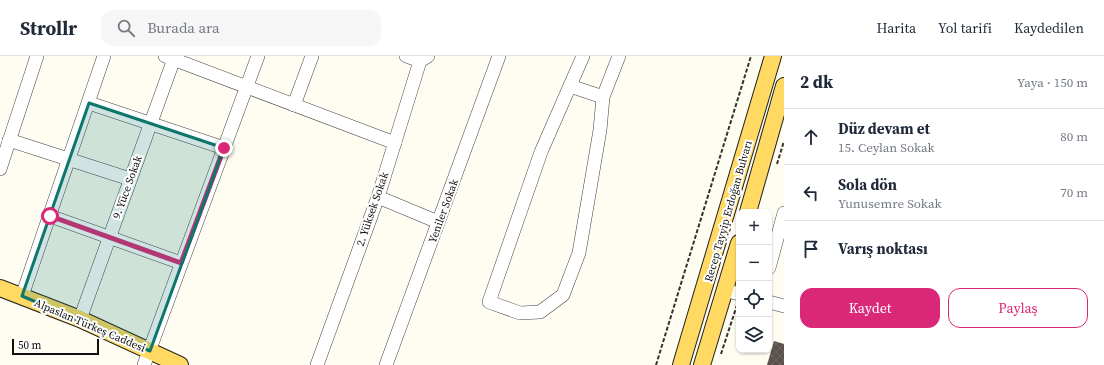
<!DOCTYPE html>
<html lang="tr">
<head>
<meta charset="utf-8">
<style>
	:root { --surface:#fff; --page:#f6f6f7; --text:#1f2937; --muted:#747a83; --line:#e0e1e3; --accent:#db2777 }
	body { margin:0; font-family:"Source Serif 4",serif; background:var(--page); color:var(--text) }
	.controls { position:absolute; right:12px; bottom:12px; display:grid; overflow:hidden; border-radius:8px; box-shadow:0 1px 3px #0004 }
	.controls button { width:36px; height:36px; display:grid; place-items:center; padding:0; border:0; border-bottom:1px solid var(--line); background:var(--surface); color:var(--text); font:20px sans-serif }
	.scale { position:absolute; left:12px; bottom:10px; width:87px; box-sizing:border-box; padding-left:4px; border:2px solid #101010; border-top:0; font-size:11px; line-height:14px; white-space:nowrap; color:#101010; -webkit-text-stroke:3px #fff; paint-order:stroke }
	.stop { position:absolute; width:12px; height:12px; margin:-9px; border:3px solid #db2777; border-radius:50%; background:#fff }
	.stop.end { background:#db2777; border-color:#fff; box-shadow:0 1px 4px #0008 }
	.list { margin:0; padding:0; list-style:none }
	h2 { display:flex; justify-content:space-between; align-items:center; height:52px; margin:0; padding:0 16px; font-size:17px }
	h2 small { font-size:13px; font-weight:400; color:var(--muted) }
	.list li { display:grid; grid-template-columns:26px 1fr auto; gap:12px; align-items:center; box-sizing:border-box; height:56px; padding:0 16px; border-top:1px solid var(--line) }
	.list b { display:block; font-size:15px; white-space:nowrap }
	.list p { margin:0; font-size:13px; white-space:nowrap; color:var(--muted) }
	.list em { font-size:13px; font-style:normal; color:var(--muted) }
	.actions { display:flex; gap:8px; padding:12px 16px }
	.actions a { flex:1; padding:9px 0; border:1px solid var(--accent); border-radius:12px; text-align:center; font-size:14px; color:var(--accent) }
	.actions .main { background:var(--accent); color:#fff }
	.icon { flex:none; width:22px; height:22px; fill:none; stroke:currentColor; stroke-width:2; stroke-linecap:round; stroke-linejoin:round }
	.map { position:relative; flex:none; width:784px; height:309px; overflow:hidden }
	header { display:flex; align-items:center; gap:24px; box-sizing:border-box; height:56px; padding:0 20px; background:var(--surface); border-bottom:1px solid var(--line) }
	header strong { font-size:19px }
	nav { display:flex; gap:22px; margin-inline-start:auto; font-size:14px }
	.search { width:280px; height:36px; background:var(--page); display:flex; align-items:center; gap:10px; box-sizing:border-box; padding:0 14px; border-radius:12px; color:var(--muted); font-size:15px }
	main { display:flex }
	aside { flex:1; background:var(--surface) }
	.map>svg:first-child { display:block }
	.building { fill:url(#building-cross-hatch) }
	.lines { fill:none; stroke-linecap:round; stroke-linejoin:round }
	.minor-casing { stroke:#434343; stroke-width:14 }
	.major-casing { stroke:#212121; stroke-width:18 }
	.path { stroke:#323232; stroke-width:2; stroke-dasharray:4 2; stroke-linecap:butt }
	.minor { stroke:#fff; stroke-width:13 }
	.major { stroke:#ffd962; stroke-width:16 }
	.route { stroke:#db2777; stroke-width:5 }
	.marked { fill:#0f766e; fill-opacity:0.2; stroke:#0f766e; stroke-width:3; stroke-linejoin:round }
	.labels { text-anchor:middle; stroke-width:4; stroke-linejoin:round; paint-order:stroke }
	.street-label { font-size:11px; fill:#101010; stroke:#fff }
</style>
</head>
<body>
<header>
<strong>Strollr</strong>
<div class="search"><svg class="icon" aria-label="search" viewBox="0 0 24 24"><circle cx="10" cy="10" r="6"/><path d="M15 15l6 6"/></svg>Burada ara</div>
<nav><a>Harita</a><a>Yol tarifi</a><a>Kaydedilen</a></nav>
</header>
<main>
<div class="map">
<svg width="784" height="309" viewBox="0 0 784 309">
	<defs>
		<pattern id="building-cross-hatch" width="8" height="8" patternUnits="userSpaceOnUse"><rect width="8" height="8" fill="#5a504b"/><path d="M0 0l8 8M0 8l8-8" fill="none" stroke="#6d6561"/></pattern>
	</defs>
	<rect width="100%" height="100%" fill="#fffdf2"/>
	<!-- building -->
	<path class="building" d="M774,285L784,288V309H767Z"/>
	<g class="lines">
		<!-- minor casing -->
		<g class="minor-casing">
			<g id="minor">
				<path d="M165,0L395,87"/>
				<path d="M406,0L420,5V0"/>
				<path d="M583,0L541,96L489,246L520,257L540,256L563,239L579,197L600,74L603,41L619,0"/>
				<path d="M570,30L603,41"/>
				<path d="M89,47L224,92"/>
				<path d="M294,49L312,0"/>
				<path d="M9,84L130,123"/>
				<path d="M0,113L37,0"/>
				<path d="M378,141L438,166"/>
				<path d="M50,160L181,207"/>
				<path d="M769,212L784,157"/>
				<path d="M725,234L739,238"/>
				<path d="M22,240L104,0"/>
				<path d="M769,246L784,250"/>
				<path d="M80,263L175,0"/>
				<path d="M144,309L258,0"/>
				<path d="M317,309L378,141L420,5L428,0"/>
				<path d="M386,309L499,0"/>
			</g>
		</g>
		<!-- major casing -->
		<g class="major-casing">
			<g id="major">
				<path d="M748,156L784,30"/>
				<path d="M0,232L80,263L180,309"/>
				<path d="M681,309L773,0"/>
				<path d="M702,309L739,187"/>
			</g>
		</g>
		<!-- path -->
		<g class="path">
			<path d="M777,108L784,85"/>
			<path d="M721,298L737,249"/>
			<path d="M656,309L751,0"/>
		</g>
		<!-- minor -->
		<use href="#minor" class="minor"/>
		<!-- major -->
		<use href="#major" class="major"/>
	</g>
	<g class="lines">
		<!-- route -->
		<path class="route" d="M50,160L181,207L224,92"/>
	</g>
	<!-- marked area -->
	<path class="marked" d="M89,47L224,92L150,295L22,240Z"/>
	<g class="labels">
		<!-- street labels -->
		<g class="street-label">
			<text transform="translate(127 131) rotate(-70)" y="4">9. Yüce Sokak</text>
			<text transform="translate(372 153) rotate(-71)" y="4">2. Yüksek Sokak</text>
			<text transform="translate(443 155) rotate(-70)" y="4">Yeniler Sokak</text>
			<text transform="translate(728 155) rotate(-74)" y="4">Recep Tayyip Erdoğan Bulvarı</text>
			<text transform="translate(90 269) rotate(23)" y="4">Alpaslan Türkeş Caddesi</text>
		</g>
	</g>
</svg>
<div class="controls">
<button>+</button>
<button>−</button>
<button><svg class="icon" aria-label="locate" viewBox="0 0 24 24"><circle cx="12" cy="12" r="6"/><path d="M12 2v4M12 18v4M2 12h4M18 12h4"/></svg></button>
<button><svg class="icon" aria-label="layers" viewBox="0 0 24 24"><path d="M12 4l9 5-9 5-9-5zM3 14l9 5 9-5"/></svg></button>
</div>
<div class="scale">50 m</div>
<div class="stop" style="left:50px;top:160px"></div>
<div class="stop end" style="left:224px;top:92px"></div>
</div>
<aside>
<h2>2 dk<small>Yaya · 150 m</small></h2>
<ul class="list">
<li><svg class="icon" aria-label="ahead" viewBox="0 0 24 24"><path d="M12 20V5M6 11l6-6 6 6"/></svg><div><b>Düz devam et</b><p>15. Ceylan Sokak</p></div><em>80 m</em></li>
<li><svg class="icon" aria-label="left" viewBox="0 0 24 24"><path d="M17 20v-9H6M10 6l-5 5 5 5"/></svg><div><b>Sola dön</b><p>Yunusemre Sokak</p></div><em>70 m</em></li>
<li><svg class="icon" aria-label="arrive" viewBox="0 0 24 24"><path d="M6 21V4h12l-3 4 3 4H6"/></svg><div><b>Varış noktası</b></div></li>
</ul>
<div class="actions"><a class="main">Kaydet</a><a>Paylaş</a></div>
</aside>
</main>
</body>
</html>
